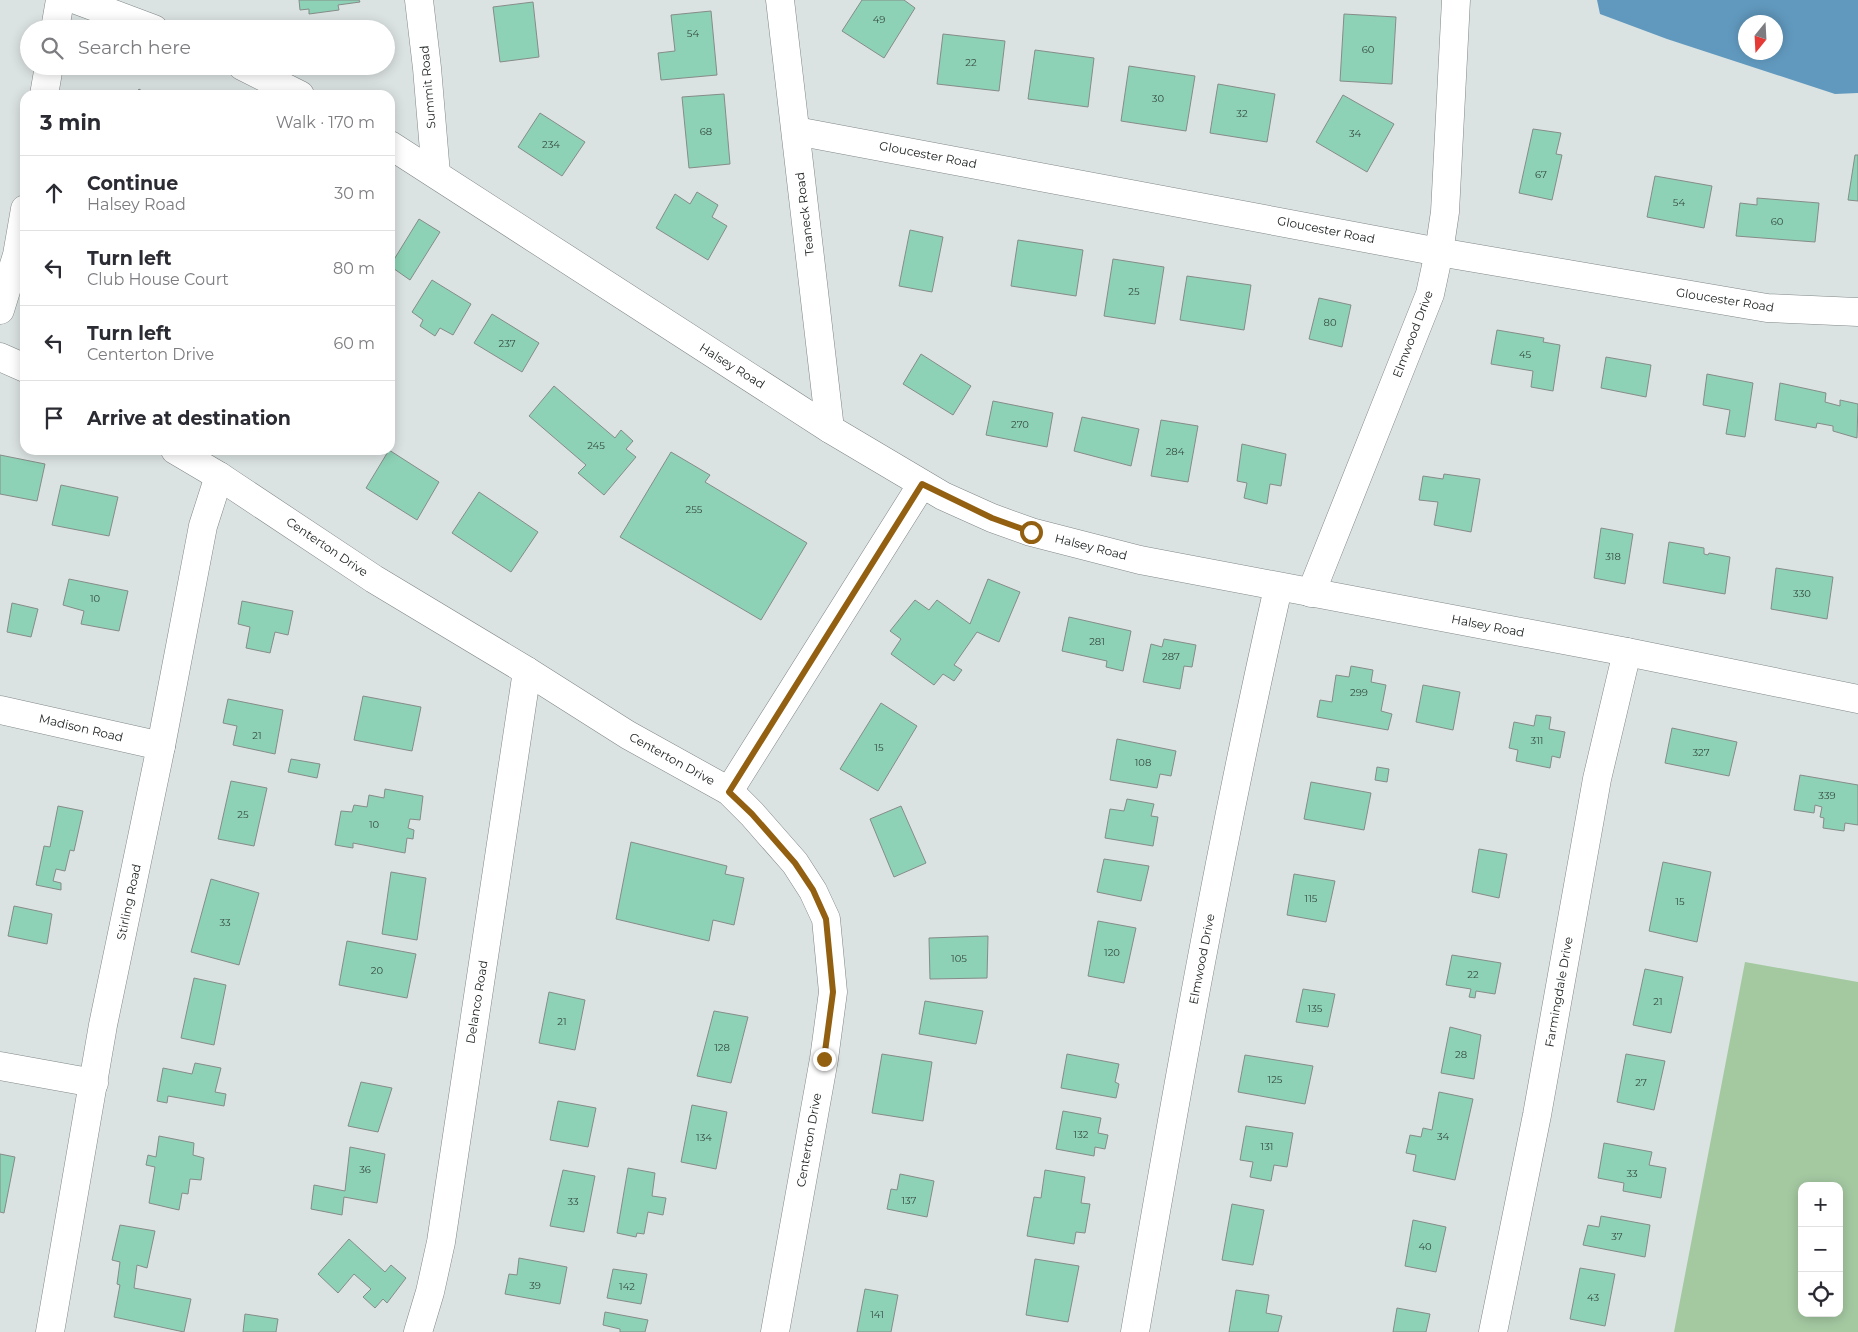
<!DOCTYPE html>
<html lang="en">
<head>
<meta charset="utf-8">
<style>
	:root { --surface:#fff; --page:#f7f7f7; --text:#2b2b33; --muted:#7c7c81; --line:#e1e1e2 }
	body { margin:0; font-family:Montserrat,sans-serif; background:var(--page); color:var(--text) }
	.controls { position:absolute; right:15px; bottom:15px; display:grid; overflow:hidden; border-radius:10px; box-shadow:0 2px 12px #0003 }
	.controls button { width:45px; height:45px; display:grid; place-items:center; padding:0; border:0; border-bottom:1px solid var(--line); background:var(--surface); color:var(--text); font:25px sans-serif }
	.compass { position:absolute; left:1738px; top:15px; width:45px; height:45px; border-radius:50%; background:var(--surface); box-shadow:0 2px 12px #0003; rotate:198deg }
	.stop { position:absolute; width:15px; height:15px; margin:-11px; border:4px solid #926010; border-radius:50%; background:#fff }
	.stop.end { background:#926010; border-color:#fff; box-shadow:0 1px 5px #0008 }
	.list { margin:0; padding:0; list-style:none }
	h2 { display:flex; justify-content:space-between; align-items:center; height:65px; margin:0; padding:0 20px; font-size:21px }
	h2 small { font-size:16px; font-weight:400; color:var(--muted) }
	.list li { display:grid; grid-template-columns:32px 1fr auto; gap:15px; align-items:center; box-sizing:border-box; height:75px; padding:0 20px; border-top:1px solid var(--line) }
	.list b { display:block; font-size:19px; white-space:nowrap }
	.list p { margin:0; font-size:16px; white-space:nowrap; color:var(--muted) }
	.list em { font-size:16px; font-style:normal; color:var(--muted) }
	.icon { flex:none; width:28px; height:28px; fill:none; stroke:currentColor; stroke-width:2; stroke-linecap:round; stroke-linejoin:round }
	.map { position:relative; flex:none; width:1858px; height:1332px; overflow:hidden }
	.search { position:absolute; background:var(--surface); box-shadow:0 2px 12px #0003; left:20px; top:20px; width:375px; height:55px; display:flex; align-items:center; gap:12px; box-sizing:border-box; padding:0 18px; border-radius:28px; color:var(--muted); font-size:19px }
	.panel { position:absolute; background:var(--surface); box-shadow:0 2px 12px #0003; left:20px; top:90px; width:375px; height:365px; border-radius:15px }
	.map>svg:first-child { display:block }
	.green { fill:#a4c9a1; fill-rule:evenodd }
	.water { fill:#6199be; fill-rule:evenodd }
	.building { fill:#8dd2b6; stroke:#858c89 }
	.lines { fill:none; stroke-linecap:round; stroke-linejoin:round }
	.minor-casing { stroke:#808787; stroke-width:29 }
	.tertiary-casing { stroke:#808787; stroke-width:29 }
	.minor { stroke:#fff; stroke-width:28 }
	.tertiary { stroke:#fff; stroke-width:28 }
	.route { stroke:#926010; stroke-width:6 }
	.labels { text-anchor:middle; stroke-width:4; stroke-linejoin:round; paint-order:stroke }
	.number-label { font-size:10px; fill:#384c45 }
	.street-label { font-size:12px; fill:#1c1f1f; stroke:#fff }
</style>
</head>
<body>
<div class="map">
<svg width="1858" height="1332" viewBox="0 0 1858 1332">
	<rect width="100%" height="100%" fill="#dbe3e2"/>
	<!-- green -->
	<path class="green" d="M1745,962L1858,982V1332H1674ZM1802,1186H1839V1313H1802Z"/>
	<!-- water -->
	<path class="water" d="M1597,0H1858V93L1835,94L1667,39L1600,14ZM1746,22H1776V52H1746Z"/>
	<!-- building -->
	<g class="building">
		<path d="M299,0H359L360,2L338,5L339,10L309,14V9L300,10Z"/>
		<path d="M862,0H904L915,8L884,58L842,31Z"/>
		<path d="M533,2L539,57L500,62L493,7Z"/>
		<path d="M711,11L717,75L661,80L658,53L675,51L671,15Z"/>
		<path d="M1344,14L1396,17L1392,84L1340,81Z"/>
		<path d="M943,34L1005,41L999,91L937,84Z"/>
		<path d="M1035,50L1094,58L1088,107L1028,99Z"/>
		<path d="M1129,66L1195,76L1186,131L1121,121Z"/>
		<path d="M1218,84L1275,94L1267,142L1210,133Z"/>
		<path d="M139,89L148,95H135Z"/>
		<path d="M724,94L730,164L689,168L682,97Z"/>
		<path d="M1343,95L1394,124L1367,172L1316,142Z"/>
		<path d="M540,113L585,142L562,176L518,147Z"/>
		<path d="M1533,129L1561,133L1556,154L1562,155L1552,200L1519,193Z"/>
		<path d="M1855,155H1858V201L1848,200Z"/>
		<path d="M1655,176L1712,186L1704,228L1647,217Z"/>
		<path d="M697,192L718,205L712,217L727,226L708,260L656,228L675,194L690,204Z"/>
		<path d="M1757,198L1819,203L1815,242L1736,236L1740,203L1757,205Z"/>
		<path d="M419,219L440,232L410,280L390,266Z"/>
		<path d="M910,230L943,237L932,292L899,286Z"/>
		<path d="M1018,240L1083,250L1076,296L1011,286Z"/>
		<path d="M1113,259L1164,267L1155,324L1104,316Z"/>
		<path d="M1187,276L1251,285L1244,330L1180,320Z"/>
		<path d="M432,280L471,304L453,335L440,328L435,336L420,326L423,320L412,312Z"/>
		<path d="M1319,298L1351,305L1342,347L1309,339Z"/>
		<path d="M492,314L539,343L522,372L474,343Z"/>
		<path d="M1497,330L1544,338L1543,342L1560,345L1553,391L1531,387L1533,371L1491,364Z"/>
		<path d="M921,354L971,386L953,415L903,384Z"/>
		<path d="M1606,357L1651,365L1646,397L1601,388Z"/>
		<path d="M1707,374L1753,383L1745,437L1726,434L1730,410L1703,405Z"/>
		<path d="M1780,383L1826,393L1825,402L1840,406V400L1858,404L1857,438L1833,431V426L1817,423L1816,428L1775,420Z"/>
		<path d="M554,386L615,438L621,430L633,441L626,449L636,457L604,495L578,473L586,465L529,416Z"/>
		<path d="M993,401L1053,413L1047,447L986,435Z"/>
		<path d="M1082,417L1139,429L1131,466L1074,451Z"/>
		<path d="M1161,420L1198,426L1188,482L1151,476Z"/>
		<path d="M1242,444L1286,454L1281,486L1270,484L1267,504L1244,498L1247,483L1237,481Z"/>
		<path d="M389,450L439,482L417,520L366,488Z"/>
		<path d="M671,452L710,475L705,482L807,543L761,620L620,537Z"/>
		<path d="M0,455L45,464L37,501L0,494Z"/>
		<path d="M1444,474L1480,479L1471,532L1434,525L1438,502L1419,500L1423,476L1443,479Z"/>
		<path d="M61,485L118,497L109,536L52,525Z"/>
		<path d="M479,492L538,532L511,572L452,533Z"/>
		<path d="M1601,528L1633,534L1625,584L1594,578Z"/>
		<path d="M1669,542L1704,548V554L1708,555L1709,553L1730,557L1725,594L1663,583Z"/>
		<path d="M1776,568L1833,577L1827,619L1771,609Z"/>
		<path d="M69,579L128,591L119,631L81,624L84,611L63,605Z"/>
		<path d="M988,579L1020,592L999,642L977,632L954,665L962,670L954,681L943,674L934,685L891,654L901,639L890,631L915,600L929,610L937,600L970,624Z"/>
		<path d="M242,601L293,611L288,635L275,632L270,653L246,648L250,627L238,624Z"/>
		<path d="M12,603L38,609L31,637L7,632Z"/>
		<path d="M1069,617L1131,631L1123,671L1106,667L1107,661L1062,651Z"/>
		<path d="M1164,639L1196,645L1192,667L1184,666L1180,689L1143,682L1151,644L1162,647Z"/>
		<path d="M1351,666L1373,670L1371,682L1386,685L1381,711L1392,714L1388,730L1317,717L1320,700L1332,702L1336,675L1349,677Z"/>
		<path d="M1423,685L1460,692L1453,730L1416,722Z"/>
		<path d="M363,696L421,707L412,751L354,740Z"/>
		<path d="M228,699L283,710L275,754L233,745L237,726L223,723Z"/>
		<path d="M881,703L917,726L878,791L840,769Z"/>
		<path d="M1536,715L1551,717L1549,729L1565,732L1560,758L1552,756L1550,768L1516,761L1518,750L1509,748L1514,722L1534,726Z"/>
		<path d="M1672,728L1737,742L1729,776L1665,763Z"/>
		<path d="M1117,739L1176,751L1171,776L1160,774L1157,788L1110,780Z"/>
		<path d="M291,759L320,764L317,778L288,772Z"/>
		<path d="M1377,767L1389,769L1387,782L1375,780Z"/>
		<path d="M1800,775L1858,785V825L1845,823L1844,831L1823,828L1824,818L1820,817L1822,807L1815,805L1814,813L1794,810Z"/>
		<path d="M231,781L267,788L254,846L218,839Z"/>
		<path d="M1311,782L1371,793L1364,830L1304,819Z"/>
		<path d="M385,789L423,796L420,820L410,819L408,828L414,830L413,839L407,838L405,853L353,843V848L335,845L341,811L352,812L354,805L367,807L369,795L384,798Z"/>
		<path d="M1127,799L1154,804L1151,816L1158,817L1153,846L1105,838L1110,809L1124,811Z"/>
		<path d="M58,806L83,811L74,851L70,850L65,871L56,869L53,881L61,883V890L36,885L44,846L50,847Z"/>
		<path d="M901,806L926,863L894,877L870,819Z"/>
		<path d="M631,842L727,866L725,874L744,878L734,925L713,920L709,941L616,919Z"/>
		<path d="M1479,849L1507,854L1499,898L1472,892Z"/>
		<path d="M1104,859L1149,866L1141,901L1097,892Z"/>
		<path d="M1663,862L1711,872L1697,942L1649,931Z"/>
		<path d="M391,872L426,878L417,940L382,934Z"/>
		<path d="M1294,874L1335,881L1326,922L1287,915Z"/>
		<path d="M211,879L259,893L239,965L191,952Z"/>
		<path d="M14,906L52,914L47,944L8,936Z"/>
		<path d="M1098,921L1136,928L1124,983L1088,976Z"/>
		<path d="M988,936L987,978L930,979L929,938Z"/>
		<path d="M347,941L416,954L407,998L339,985Z"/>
		<path d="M1452,955L1501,963L1495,994L1476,991L1475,998L1469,997L1471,989L1446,985Z"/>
		<path d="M1645,969L1683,977L1671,1033L1633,1025Z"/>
		<path d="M194,978L226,985L214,1045L181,1038Z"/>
		<path d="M1303,989L1335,994L1328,1027L1296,1022Z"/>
		<path d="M549,992L585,1000L575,1050L539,1043Z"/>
		<path d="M925,1001L983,1011L976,1044L919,1034Z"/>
		<path d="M714,1011L748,1017L731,1083L697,1076Z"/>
		<path d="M1450,1027L1481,1035L1474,1079L1441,1073Z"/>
		<path d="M882,1054L932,1062L923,1121L872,1113Z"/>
		<path d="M1067,1054L1119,1064L1115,1082L1119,1084L1116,1098L1061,1088Z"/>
		<path d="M1626,1054L1665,1061L1654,1110L1617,1102Z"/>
		<path d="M1245,1055L1313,1066L1305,1104L1238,1092Z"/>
		<path d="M195,1063L221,1068L215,1092L226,1094L224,1106L168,1096L167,1103L157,1101L163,1068L192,1074Z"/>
		<path d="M361,1082L392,1088L378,1132L348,1126Z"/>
		<path d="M1439,1092L1473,1099L1455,1180L1413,1171L1416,1155L1406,1153L1410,1135L1421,1137L1423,1128L1432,1130Z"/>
		<path d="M558,1101L596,1108L588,1147L550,1140Z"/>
		<path d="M692,1105L727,1112L716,1169L681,1162Z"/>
		<path d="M1063,1111L1101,1118L1098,1133L1108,1135L1105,1149L1095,1147L1094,1156L1056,1149Z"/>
		<path d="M1246,1126L1293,1133L1287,1167L1274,1165L1271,1181L1250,1177L1253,1162L1240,1160Z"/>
		<path d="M159,1136L194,1143L193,1155L204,1158L201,1180L190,1179L188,1194L182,1193L179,1210L149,1203L155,1167L146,1165L148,1155L156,1157Z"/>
		<path d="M1604,1143L1652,1152L1649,1165L1666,1168L1661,1198L1623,1191L1624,1183L1598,1178Z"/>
		<path d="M350,1147L385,1154L377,1203L344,1197L342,1215L311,1209L314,1185L345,1191Z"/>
		<path d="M0,1154L15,1157L4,1213L0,1212Z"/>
		<path d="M628,1168L655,1173L652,1196L666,1198L663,1215L648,1212L644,1234L637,1233L636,1237L617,1233Z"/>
		<path d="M563,1170L595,1176L584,1232L550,1226Z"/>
		<path d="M1045,1170L1085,1177L1081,1203L1090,1204L1085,1233L1076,1232L1074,1244L1027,1236L1034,1197L1041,1198Z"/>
		<path d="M900,1174L934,1181L927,1217L887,1209L891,1189L897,1190Z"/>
		<path d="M1232,1204L1264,1210L1253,1265L1222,1260Z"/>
		<path d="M1601,1216L1650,1225L1645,1257L1583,1245L1588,1225L1599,1227Z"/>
		<path d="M1413,1220L1446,1227L1436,1272L1405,1266Z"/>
		<path d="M120,1225L155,1231L147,1268L137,1265L134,1288L191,1299L184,1332L114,1317L120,1285L117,1284L120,1262L112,1260Z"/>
		<path d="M349,1239L385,1272L391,1265L406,1278L387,1303L383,1299L375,1308L363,1297L371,1289L354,1274L338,1293L318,1274Z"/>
		<path d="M519,1258L567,1267L560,1304L505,1294L509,1274L517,1275Z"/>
		<path d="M1035,1259L1079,1266L1068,1322L1026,1315Z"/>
		<path d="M1580,1268L1615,1274L1605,1326L1570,1319Z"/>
		<path d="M613,1269L647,1274L641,1304L607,1298Z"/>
		<path d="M865,1289L898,1295L891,1332H857Z"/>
		<path d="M1236,1290L1269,1295L1266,1313L1282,1316L1278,1332H1229Z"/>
		<path d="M1397,1308L1430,1314L1426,1332H1393Z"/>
		<path d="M605,1312L648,1320L645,1332H620V1329L603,1325Z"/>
		<path d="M245,1314L278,1319L276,1332H243Z"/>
	</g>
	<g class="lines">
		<!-- minor casing -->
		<g class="minor-casing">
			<g id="minor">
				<path d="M419,0L427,68L436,174"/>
				<path d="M780,0L830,429"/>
				<path d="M55,29L60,0"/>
				<path d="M44,95L49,66"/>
				<path d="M796,131L1439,252L1767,308L1858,312"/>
				<path d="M0,310L17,255L25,209"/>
				<path d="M0,357L25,368"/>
				<path d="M175,450L219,476L374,579L527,671L628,735L729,791L752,814L795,863L813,891L826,919L833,992L824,1059L775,1332"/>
				<path d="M1311,593L1430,294L1439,252L1445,212L1456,0"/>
				<path d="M0,710L161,746"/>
				<path d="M729,791L922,484"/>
				<path d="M0,1066L94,1083"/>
				<path d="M50,1332L103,1025L161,746L203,526L219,476"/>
				<path d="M418,1332L430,1292L441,1242L527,671"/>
				<path d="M1135,1332C1178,1083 1222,834 1278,588"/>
				<path d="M1493,1332L1537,1115L1597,779L1627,652"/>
			</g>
		</g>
		<!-- tertiary casing -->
		<g class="tertiary-casing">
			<g id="tertiary">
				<path d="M76,0L154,29"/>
				<path d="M242,66L300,95"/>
				<path d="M390,145L830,429L943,496L992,518L1031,532L1140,560L1627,652L1858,699"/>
			</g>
		</g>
		<!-- minor -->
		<use href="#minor" class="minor"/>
		<!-- tertiary -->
		<use href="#tertiary" class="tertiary"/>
	</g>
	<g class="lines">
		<!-- route -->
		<path class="route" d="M824,1059L833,992L826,919L813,890L795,863L752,814L729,792L922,484L992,518L1031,532"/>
	</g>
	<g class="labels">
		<!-- number labels -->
		<g class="number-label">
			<text x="879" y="23">49</text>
			<text x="693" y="37">54</text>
			<text x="1368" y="53">60</text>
			<text x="971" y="66">22</text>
			<text x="1158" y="102">30</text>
			<text x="1242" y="117">32</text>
			<text x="706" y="135">68</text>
			<text x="1355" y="137">34</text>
			<text x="551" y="148">234</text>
			<text x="1541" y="178">67</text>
			<text x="1679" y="206">54</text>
			<text x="1777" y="225">60</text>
			<text x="1134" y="295">25</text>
			<text x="1330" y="326">80</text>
			<text x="507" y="347">237</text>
			<text x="1525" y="358">45</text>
			<text x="1020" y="428">270</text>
			<text x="596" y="449">245</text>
			<text x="1175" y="455">284</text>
			<text x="694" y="513">255</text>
			<text x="1613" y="560">318</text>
			<text x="1802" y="597">330</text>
			<text x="95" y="602">10</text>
			<text x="1097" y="645">281</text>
			<text x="1171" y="660">287</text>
			<text x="1359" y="696">299</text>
			<text x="257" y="739">21</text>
			<text x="1537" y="744">311</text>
			<text x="879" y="751">15</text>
			<text x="1701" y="756">327</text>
			<text x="1143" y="766">108</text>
			<text x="1827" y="799">339</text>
			<text x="243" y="818">25</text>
			<text x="374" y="828">10</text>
			<text x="1311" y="902">115</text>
			<text x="1680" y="905">15</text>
			<text x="225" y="926">33</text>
			<text x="1112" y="956">120</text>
			<text x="959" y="962">105</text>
			<text x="377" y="974">20</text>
			<text x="1473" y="978">22</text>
			<text x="1658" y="1005">21</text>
			<text x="1315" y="1012">135</text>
			<text x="562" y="1025">21</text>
			<text x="722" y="1051">128</text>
			<text x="1461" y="1058">28</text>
			<text x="1275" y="1083">125</text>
			<text x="1641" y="1086">27</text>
			<text x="1081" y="1138">132</text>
			<text x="1443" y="1140">34</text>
			<text x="704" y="1141">134</text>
			<text x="1267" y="1150">131</text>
			<text x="365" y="1173">36</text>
			<text x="1632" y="1177">33</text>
			<text x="909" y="1204">137</text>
			<text x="573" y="1205">33</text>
			<text x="1617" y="1240">37</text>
			<text x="1425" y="1250">40</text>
			<text x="535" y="1289">39</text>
			<text x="627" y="1290">142</text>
			<text x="1593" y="1301">43</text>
			<text x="877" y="1318">141</text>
		</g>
		<!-- street labels -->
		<g class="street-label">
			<text transform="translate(428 87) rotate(-95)" y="4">Summit Road</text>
			<text transform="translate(928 155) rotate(11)" y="4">Gloucester Road</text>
			<text transform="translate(805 214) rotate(-97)" y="4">Teaneck Road</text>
			<text transform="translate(1326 230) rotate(11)" y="4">Gloucester Road</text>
			<text transform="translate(1725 300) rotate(9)" y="4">Gloucester Road</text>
			<text transform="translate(1413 334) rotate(-69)" y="4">Elmwood Drive</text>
			<text transform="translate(732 366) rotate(32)" y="4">Halsey Road</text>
			<text transform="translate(327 547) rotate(34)" y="4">Centerton Drive</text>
			<text transform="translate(1091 547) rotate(14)" y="4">Halsey Road</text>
			<text transform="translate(1488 626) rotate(11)" y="4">Halsey Road</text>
			<text transform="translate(81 728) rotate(13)" y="4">Madison Road</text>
			<text transform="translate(672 759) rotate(29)" y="4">Centerton Drive</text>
			<text transform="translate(129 902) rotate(-78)" y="4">Stirling Road</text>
			<text transform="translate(1202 959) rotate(-79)" y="4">Elmwood Drive</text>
			<text transform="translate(1559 992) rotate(-80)" y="4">Farmingdale Drive</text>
			<text transform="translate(477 1002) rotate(-81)" y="4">Delanco Road</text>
			<text transform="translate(809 1140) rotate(-80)" y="4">Centerton Drive</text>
		</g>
	</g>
</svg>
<div class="controls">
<button>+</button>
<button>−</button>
<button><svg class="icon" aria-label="locate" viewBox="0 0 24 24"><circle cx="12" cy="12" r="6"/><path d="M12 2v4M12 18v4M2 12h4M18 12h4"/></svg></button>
</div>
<svg class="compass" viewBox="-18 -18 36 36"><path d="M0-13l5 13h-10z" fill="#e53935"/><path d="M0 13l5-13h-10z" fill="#7c7c81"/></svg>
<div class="stop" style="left:1031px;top:532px"></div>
<div class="stop end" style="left:824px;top:1059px"></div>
<div class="search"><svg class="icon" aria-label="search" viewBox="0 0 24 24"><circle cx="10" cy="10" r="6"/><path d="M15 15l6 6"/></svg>Search here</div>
<section class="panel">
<h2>3 min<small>Walk · 170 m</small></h2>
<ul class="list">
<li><svg class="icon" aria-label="ahead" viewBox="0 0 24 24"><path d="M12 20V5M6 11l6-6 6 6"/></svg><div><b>Continue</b><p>Halsey Road</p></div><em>30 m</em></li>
<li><svg class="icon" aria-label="left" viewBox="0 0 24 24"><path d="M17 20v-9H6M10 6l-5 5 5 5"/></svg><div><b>Turn left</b><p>Club House Court</p></div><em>80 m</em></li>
<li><svg class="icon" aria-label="left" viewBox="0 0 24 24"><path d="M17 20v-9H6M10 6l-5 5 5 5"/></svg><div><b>Turn left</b><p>Centerton Drive</p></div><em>60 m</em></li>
<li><svg class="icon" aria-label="arrive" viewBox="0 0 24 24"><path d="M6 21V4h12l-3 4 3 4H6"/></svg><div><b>Arrive at destination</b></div></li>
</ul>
</section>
</div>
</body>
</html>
